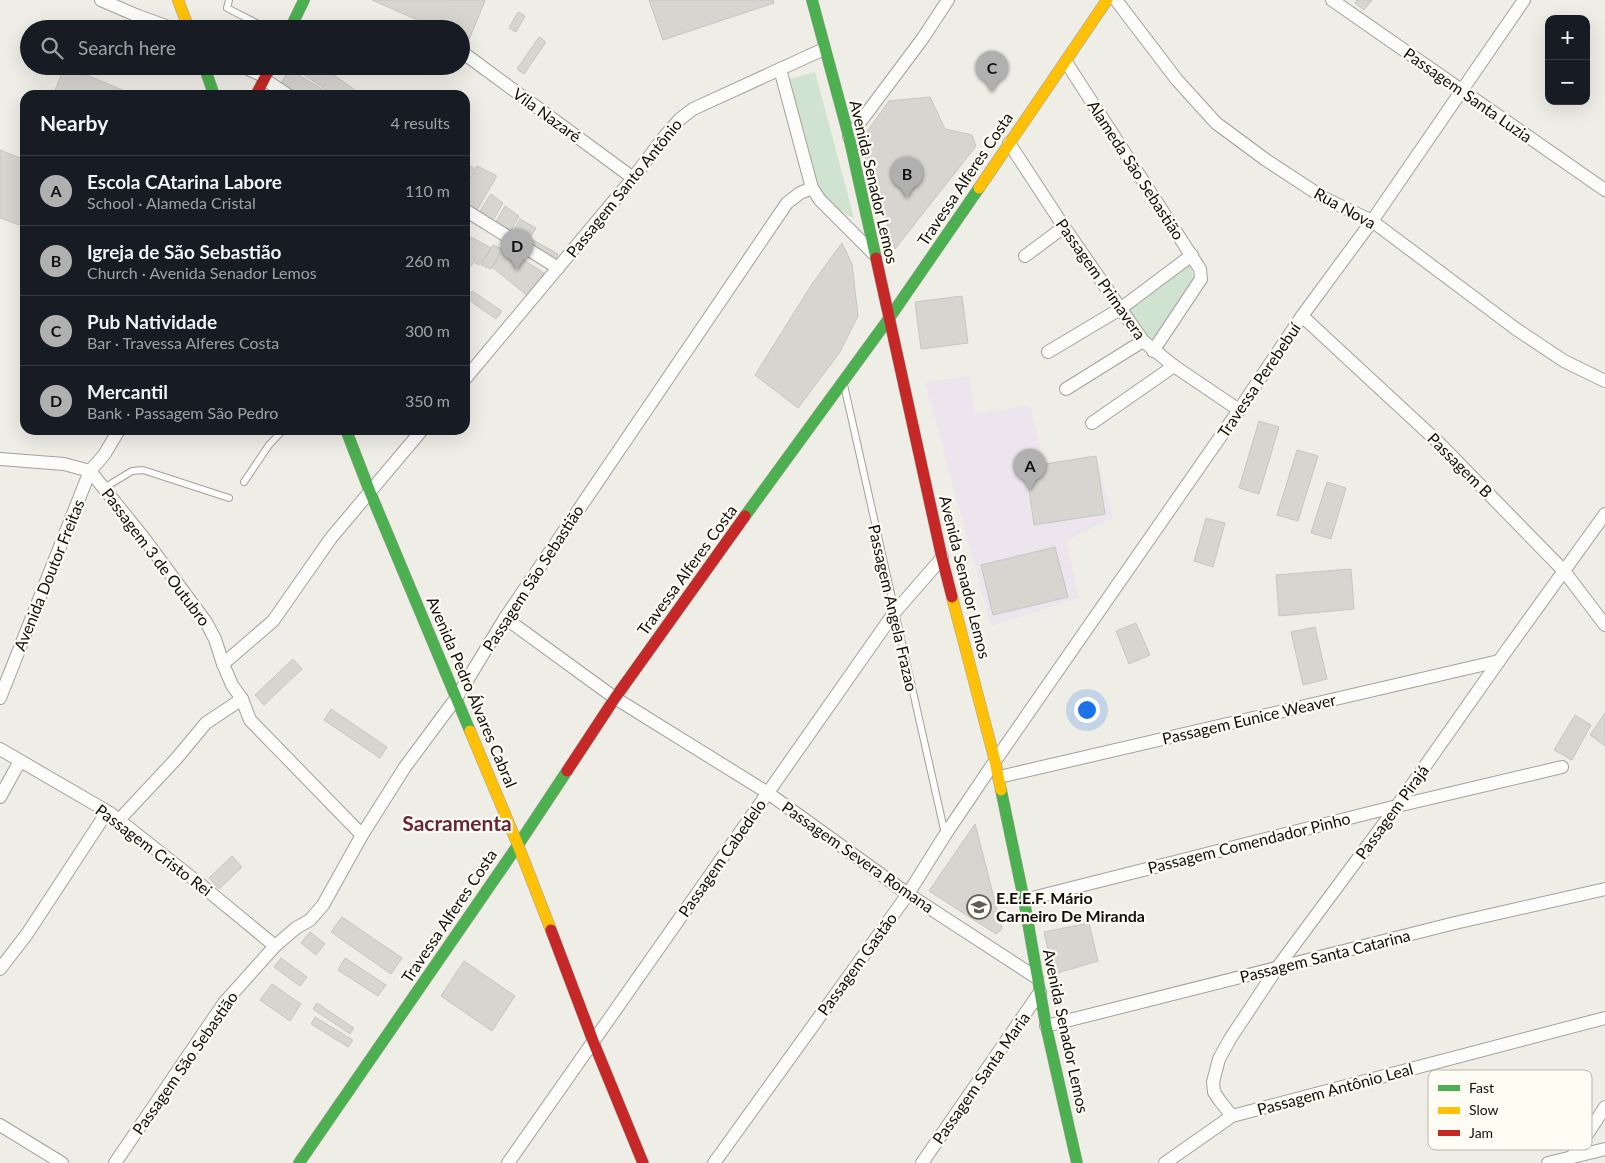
<!DOCTYPE html>
<html lang="en">
<head>
<meta charset="utf-8">
<style>
	:root { --surface:#171b24; --page:#242831; --text:#f1f3f6; --muted:#9ea1a6; --line:#363941; --accent:#afb0af }
	body { margin:0; font-family:Lato,sans-serif; background:var(--page); color:var(--text) }
	.controls { position:absolute; right:15px; top:15px; display:grid; overflow:hidden; border-radius:10px; box-shadow:0 5px 20px #0002 }
	.controls button { width:45px; height:45px; display:grid; place-items:center; padding:0; border:0; border-bottom:1px solid var(--line); background:var(--surface); color:var(--text); font:25px sans-serif }
	.you { position:absolute; left:1086px; top:709px; width:18px; height:18px; margin:-12px; border:4px solid #fff; border-radius:50%; background:#1a73e8; box-shadow:0 0 0 8px #1a73e833 }
	.badge { display:grid; place-items:center; width:32px; height:32px; border-radius:50%; background:var(--accent); color:#111; font-size:16px; font-weight:700 }
	.pin { position:absolute; translate:-50% -41px; filter:drop-shadow(0 1px 2px #0008) }
	.pin::after { content:''; position:absolute; top:26px; width:18px; height:15px; background:inherit; clip-path:polygon(0 0,100% 0,50% 100%) }
	.list { margin:0; padding:0; list-style:none }
	h2 { display:flex; justify-content:space-between; align-items:center; height:65px; margin:0; padding:0 20px; font-size:21px }
	h2 small { font-size:16px; font-weight:400; color:var(--muted) }
	.list li { display:grid; grid-template-columns:32px 1fr auto; gap:15px; align-items:center; box-sizing:border-box; height:70px; padding:0 20px; border-top:1px solid var(--line) }
	.list b { display:block; font-size:19px; white-space:nowrap }
	.list p { margin:0; font-size:16px; white-space:nowrap; color:var(--muted) }
	.list em { font-size:16px; font-style:normal; color:var(--muted) }
	.icon { flex:none; width:28px; height:28px; fill:none; stroke:currentColor; stroke-width:2; stroke-linecap:round; stroke-linejoin:round }
	.map { position:relative; flex:none; width:1605px; height:1163px; overflow:hidden }
	.search { position:absolute; background:var(--surface); box-shadow:0 5px 20px #0002; left:20px; top:20px; width:450px; height:55px; display:flex; align-items:center; gap:12px; box-sizing:border-box; padding:0 18px; border-radius:28px; color:var(--muted); font-size:19px }
	.panel { position:absolute; background:var(--surface); box-shadow:0 5px 20px #0002; left:20px; top:90px; width:450px; height:345px; border-radius:15px }
	.map>svg:first-child { display:block }
	.education { fill:#ede5ed }
	.green { fill:#d0e3d0 }
	.building { fill:#d6d5cf; stroke:#c6c5c0 }
	.lines { fill:none; stroke-linecap:round; stroke-linejoin:round }
	.lane-casing { stroke:#a2a19c; stroke-width:8 }
	.street-casing { stroke:#a2a19c; stroke-width:14 }
	.fast-casing { stroke:#a2a19c; stroke-width:12 }
	.slow-casing { stroke:#a2a19c; stroke-width:12 }
	.jam-casing { stroke:#a2a19c; stroke-width:12 }
	.lane { stroke:#fcfcfb; stroke-width:6 }
	.street { stroke:#fcfcfb; stroke-width:12 }
	.fast { stroke:#4caf50; stroke-width:11 }
	.slow { stroke:#ffc107; stroke-width:11 }
	.jam { stroke:#c62828; stroke-width:11 }
	.labels { text-anchor:middle; stroke-width:4.5; stroke-linejoin:round; paint-order:stroke }
	.street-label { font-size:16px; fill:#110f0c; stroke:#fffcf3 }
	.poi-label { font-size:16px; font-weight:bold; fill:#110f0c; stroke:#fffcf3; text-anchor:start }
	.district-label { font-size:21px; font-weight:bold; fill:#692438; stroke:#fffcf3 }
	.key { fill:#fffcf3; stroke:#b8b5ae; stroke-width:1 }
	.key-label { font-size:14px; fill:#110f0c }
</style>
</head>
<body>
<div class="map">
<svg width="1605" height="1163" viewBox="0 0 1605 1163">
	<rect width="100%" height="100%" fill="#eeede6"/>
	<!-- education -->
	<path class="education" d="M969,376L975,414L1030,405L1044,464L1096,456L1113,517L1066,541L1079,598L991,626L925,382Z"/>
	<!-- green -->
	<g class="green">
		<path d="M815,72L854,218C846,214 837,210 831,204C811,187 795,107 787,80Z"/>
		<path d="M1190,258L1193,279L1154,339H1147L1126,310Z"/>
	</g>
	<!-- building -->
	<g class="building">
		<path d="M372,0H483L485,1L468,42L461,39V29H438Z"/>
		<path d="M649,0H773L774,3L663,40Z"/>
		<path d="M1357,0H1372L1364,10L1355,3Z"/>
		<path d="M518,12L525,16L516,32L509,28Z"/>
		<path d="M539,37L546,42L524,74L517,69Z"/>
		<path d="M65,66L134,95H53Z"/>
		<path d="M291,66H333L331,73L362,95H334Z"/>
		<path d="M289,69L325,91L323,95H289L278,89Z"/>
		<path d="M930,97L945,129L972,135L976,146L895,249L860,141L889,101Z"/>
		<path d="M0,150L25,160V227L0,218Z"/>
		<path d="M466,164L474,168L465,182V166Z"/>
		<path d="M477,166L497,176L474,215L465,210V186Z"/>
		<path d="M491,194L503,203L491,224L478,214Z"/>
		<path d="M505,206L519,216L509,235L494,225Z"/>
		<path d="M520,219L536,228L525,245L511,236Z"/>
		<path d="M471,237L491,248L479,265L474,262L465,273V245Z"/>
		<path d="M531,239L558,254L553,263L525,246Z"/>
		<path d="M842,243L852,264L858,316L840,352L798,408L755,375L812,284Z"/>
		<path d="M493,245L502,249L491,269L481,265Z"/>
		<path d="M505,248L544,273L530,298L492,267Z"/>
		<path d="M472,291L502,311L496,319L466,298Z"/>
		<path d="M962,296L968,343L921,349L915,302Z"/>
		<path d="M1259,421L1279,427L1259,494L1239,488Z"/>
		<path d="M1297,450L1318,456L1298,521L1277,515Z"/>
		<path d="M1096,456L1105,514L1034,525L1026,467Z"/>
		<path d="M1327,482L1346,488L1331,539L1311,533Z"/>
		<path d="M1206,518L1225,523L1213,567L1194,561Z"/>
		<path d="M1055,547L1068,597L993,615L981,565Z"/>
		<path d="M1351,569L1354,609L1279,616L1276,575Z"/>
		<path d="M1136,623L1150,655L1129,664L1116,631Z"/>
		<path d="M1315,627L1327,679L1303,685L1291,632Z"/>
		<path d="M293,659L302,669L264,705L255,695Z"/>
		<path d="M331,709L387,747L380,758L324,720Z"/>
		<path d="M1605,713V746L1590,735Z"/>
		<path d="M1575,715L1591,725L1572,760L1554,750Z"/>
		<path d="M975,824L1002,929L996,934L929,891Z"/>
		<path d="M232,856L242,867L219,889L209,878Z"/>
		<path d="M342,917L402,958L391,974L331,932Z"/>
		<path d="M1089,923L1098,961L1054,974L1044,932Z"/>
		<path d="M310,932L325,944L316,955L301,943Z"/>
		<path d="M281,958L307,977L300,986L274,967Z"/>
		<path d="M345,958L386,985L378,996L338,970Z"/>
		<path d="M464,961L515,996L492,1031L441,996Z"/>
		<path d="M272,984L301,1004L290,1021L260,1000Z"/>
		<path d="M317,1003L354,1028L350,1034L313,1009Z"/>
		<path d="M315,1017L353,1040L348,1047L311,1024Z"/>
	</g>
	<g class="lines">
		<!-- lane casing -->
		<g class="lane-casing">
			<g id="lane">
				<path d="M229,0L227,8L268,29"/>
				<path d="M234,66L263,79"/>
				<path d="M844,385L945,834"/>
				<path d="M244,482L269,445L283,430"/>
				<path d="M104,488L132,471L143,470L229,498"/>
			</g>
		</g>
		<!-- street casing -->
		<g class="street-casing">
			<g id="street">
				<path d="M101,0L138,16L174,29"/>
				<path d="M1116,0L1177,80L1216,123L1266,160L1324,198L1372,221L1516,329L1564,361L1605,381"/>
				<path d="M1332,0L1605,190"/>
				<path d="M462,52L633,178"/>
				<path d="M1066,62L1200,269L1201,279L1153,351"/>
				<path d="M780,69L812,188L820,200L873,253"/>
				<path d="M264,79L288,95"/>
				<path d="M849,137L923,38L948,0"/>
				<path d="M1009,143L1064,227L1143,341L1174,366L1239,410"/>
				<path d="M465,210L558,268"/>
				<path d="M1025,256L1064,227"/>
				<path d="M1302,316L1438,442L1564,571L1605,625"/>
				<path d="M1048,352L1120,309L1192,255"/>
				<path d="M465,379L633,178L665,136L680,119L693,109L824,49"/>
				<path d="M1066,389L1143,341"/>
				<path d="M1092,423L1174,366"/>
				<path d="M0,459L64,464L90,471L143,537L206,622L215,639L223,664L232,685L242,699L250,720L362,835"/>
				<path d="M505,618L615,698L768,793L908,894L1037,978"/>
				<path d="M223,664L273,621L331,538L422,430"/>
				<path d="M0,698L90,471L104,455L119,430"/>
				<path d="M0,749L110,813L201,885L275,946"/>
				<path d="M999,777L1499,661"/>
				<path d="M0,797L20,761"/>
				<path d="M118,821L176,759L206,723L242,699"/>
				<path d="M1024,900L1397,806L1562,767"/>
				<path d="M0,969L27,934L107,812"/>
				<path d="M1046,1026L1455,923L1605,889"/>
				<path d="M1232,1116L1220,1101L1214,1092L1213,1082L1219,1059L1230,1039L1277,968L1397,806L1499,661L1605,514"/>
				<path d="M0,1125L62,1163"/>
				<path d="M1572,1157L1605,1107"/>
				<path d="M115,1163L224,1003L275,946L296,928L310,920L323,905L362,835L405,767L457,697L505,618L787,203L800,193L812,188"/>
				<path d="M508,1163L894,613L942,558"/>
				<path d="M714,1163L908,894L945,835L995,761L1239,410L1302,316L1372,221L1524,0"/>
				<path d="M922,1163L1040,992"/>
				<path d="M1165,1163L1232,1116L1605,1018"/>
				<path d="M1548,1163L1605,1149"/>
			</g>
		</g>
		<!-- fast casing -->
		<g class="fast-casing">
			<g id="fast">
				<path d="M812,0L849,137L876,258"/>
				<path d="M290,29L304,0"/>
				<path d="M204,66L214,95"/>
				<path d="M346,430L370,492L470,731"/>
				<path d="M745,516L890,317L979,188"/>
				<path d="M1001,790L1024,900L1046,1026L1077,1163"/>
				<path d="M299,1163L518,845L567,771"/>
			</g>
		</g>
		<!-- slow casing -->
		<g class="slow-casing">
			<g id="slow">
				<path d="M178,0L189,29"/>
				<path d="M979,188L1107,0"/>
				<path d="M952,597L995,761L1001,790"/>
				<path d="M470,731L518,845L551,930"/>
			</g>
		</g>
		<!-- jam casing -->
		<g class="jam-casing">
			<g id="jam">
				<path d="M256,95L271,66"/>
				<path d="M876,258L942,558L952,597"/>
				<path d="M567,771L615,698L745,516"/>
				<path d="M551,930L593,1041L643,1163"/>
			</g>
		</g>
		<!-- lane -->
		<use href="#lane" class="lane"/>
		<!-- street -->
		<use href="#street" class="street"/>
		<!-- fast -->
		<use href="#fast" class="fast"/>
		<!-- slow -->
		<use href="#slow" class="slow"/>
		<!-- jam -->
		<use href="#jam" class="jam"/>
	</g>
	<!-- icons -->
	<defs>
		<g id="school-ring" transform="scale(1.25)"><circle r="9.5" fill="#fffcf3" stroke="#5e5d58" stroke-width="1.5"/><path d="M0-5L7-2L0 1L-7-2ZM-4 1L0 2.5L4 1V4Q0 6-4 4Z" fill="#5e5d58"/></g>
	</defs>
	<g fill-rule="evenodd">
		<use href="#school-ring" x="979" y="907"/>
	</g>
	<g class="labels">
		<!-- street labels -->
		<g class="street-label">
			<text transform="translate(1468 95) rotate(35)" y="6">Passagem Santa Luzia</text>
			<text transform="translate(547 115) rotate(36)" y="6">Vila Nazaré</text>
			<text transform="translate(1136 170) rotate(57)" y="6">Alameda São Sebastião</text>
			<text transform="translate(965 179) rotate(-56)" y="6">Travessa Alferes Costa</text>
			<text transform="translate(874 182) rotate(77)" y="6">Avenida Senador Lemos</text>
			<text transform="translate(624 188) rotate(-51)" y="6">Passagem Santo Antônio</text>
			<text transform="translate(1345 208) rotate(29)" y="6">Rua Nova</text>
			<text transform="translate(1101 279) rotate(55)" y="6">Passagem Primavera</text>
			<text transform="translate(1259 380) rotate(-56)" y="6">Travessa Perebebuí</text>
			<text transform="translate(1460 465) rotate(45)" y="6">Passagem B</text>
			<text transform="translate(156 557) rotate(53)" y="6">Passagem 3 de Outubro</text>
			<text transform="translate(687 570) rotate(-54)" y="6">Travessa Alferes Costa</text>
			<text transform="translate(49 575) rotate(-68)" y="6">Avenida Doutor Freitas</text>
			<text transform="translate(965 577) rotate(76)" y="6">Avenida Senador Lemos</text>
			<text transform="translate(533 578) rotate(-57)" y="6">Passagem São Sebastião</text>
			<text transform="translate(893 608) rotate(77)" y="6">Passagem Angela Frazao</text>
			<text transform="translate(472 692) rotate(67)" y="6">Avenida Pedro Álvares Cabral</text>
			<text transform="translate(1249 719) rotate(-13)" y="6">Passagem Eunice Weaver</text>
			<text transform="translate(1392 812) rotate(-54)" y="6">Passagem Pirajá</text>
			<text transform="translate(1249 843) rotate(-14)" y="6">Passagem Comendador Pinho</text>
			<text transform="translate(154 850) rotate(37)" y="6">Passagem Cristo Rei</text>
			<text transform="translate(858 857) rotate(35)" y="6">Passagem Severa Romana</text>
			<text transform="translate(722 858) rotate(-55)" y="6">Passagem Cabedelo</text>
			<text transform="translate(449 916) rotate(-56)" y="6">Travessa Alferes Costa</text>
			<text transform="translate(1325 956) rotate(-14)" y="6">Passagem Santa Catarina</text>
			<text transform="translate(857 964) rotate(-54)" y="6">Passagem Gastão</text>
			<text transform="translate(1066 1031) rotate(78)" y="6">Avenida Senador Lemos</text>
			<text transform="translate(185 1063) rotate(-55)" y="6">Passagem São Sebastião</text>
			<text transform="translate(981 1078) rotate(-55)" y="6">Passagem Santa Maria</text>
			<text transform="translate(1335 1089) rotate(-15)" y="6">Passagem Antônio Leal</text>
		</g>
		<!-- poi labels -->
		<g class="poi-label">
			<text x="996" y="904">E.E.E.F. Mário<tspan x="996" dy="18">Carneiro De Miranda</tspan></text>
		</g>
		<!-- district labels -->
		<g class="district-label">
			<text x="457" y="831">Sacramenta</text>
		</g>
	</g>
	<!-- legend -->
	<rect x="1428" y="1070" width="164" height="80" rx="8" class="key"/>
	<rect x="1438" y="1085" width="22" height="6" fill="#4caf50"/>
	<rect x="1438" y="1107" width="22" height="7" fill="#ffc107"/>
	<rect x="1438" y="1130" width="22" height="6" fill="#c62828"/>
	<g class="key-label">
		<text x="1469" y="1093">Fast</text>
		<text x="1469" y="1115">Slow</text>
		<text x="1469" y="1138">Jam</text>
	</g>
</svg>
<div class="controls">
<button>+</button>
<button>−</button>
</div>
<div class="you"></div>
<div class="pin badge" style="left:1030px;top:490px">A</div>
<div class="pin badge" style="left:907px;top:198px">B</div>
<div class="pin badge" style="left:992px;top:92px">C</div>
<div class="pin badge" style="left:517px;top:270px">D</div>
<div class="search"><svg class="icon" aria-label="search" viewBox="0 0 24 24"><circle cx="10" cy="10" r="6"/><path d="M15 15l6 6"/></svg>Search here</div>
<section class="panel">
<h2>Nearby<small>4 results</small></h2>
<ul class="list">
<li><span class="badge">A</span><div><b>Escola CAtarina Labore</b><p>School · Alameda Cristal</p></div><em>110 m</em></li>
<li><span class="badge">B</span><div><b>Igreja de São Sebastião</b><p>Church · Avenida Senador Lemos</p></div><em>260 m</em></li>
<li><span class="badge">C</span><div><b>Pub Natividade</b><p>Bar · Travessa Alferes Costa</p></div><em>300 m</em></li>
<li><span class="badge">D</span><div><b>Mercantil</b><p>Bank · Passagem São Pedro</p></div><em>350 m</em></li>
</ul>
</section>
</div>
</body>
</html>
